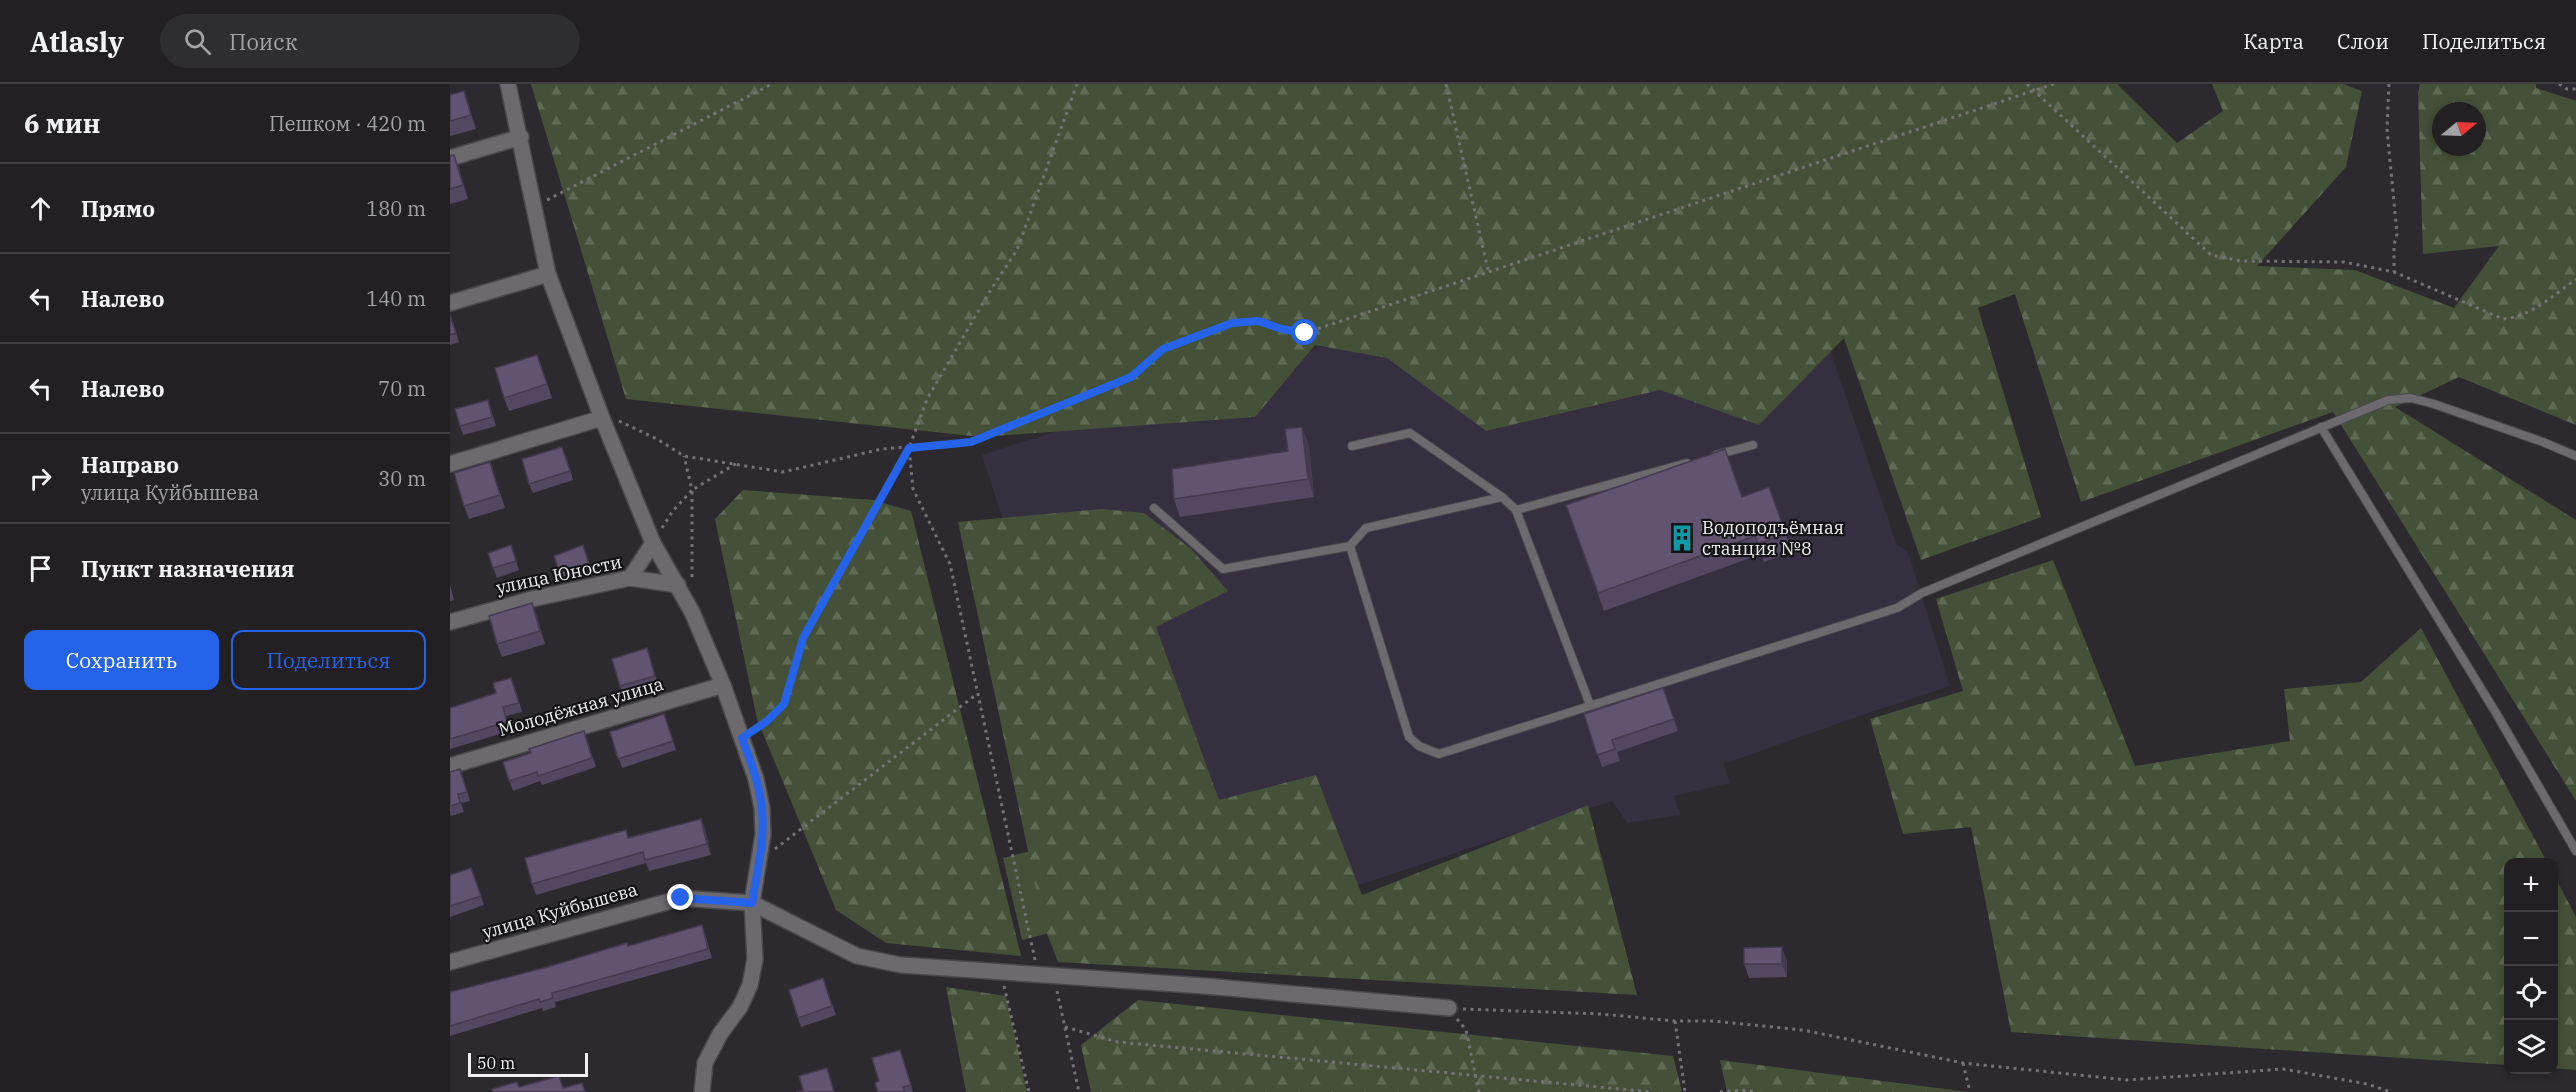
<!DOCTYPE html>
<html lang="ru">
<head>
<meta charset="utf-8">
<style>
	:root { --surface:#222023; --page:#2e2d30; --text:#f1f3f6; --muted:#a2a3a6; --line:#3f3e41; --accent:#2563eb }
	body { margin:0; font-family:"IBM Plex Serif",serif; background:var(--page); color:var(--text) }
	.controls { position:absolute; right:18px; bottom:18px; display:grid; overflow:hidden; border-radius:12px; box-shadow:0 3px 9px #0003 }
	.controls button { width:54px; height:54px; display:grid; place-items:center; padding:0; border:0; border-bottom:2px solid var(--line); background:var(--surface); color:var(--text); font:30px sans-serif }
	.compass { position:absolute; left:1982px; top:18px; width:54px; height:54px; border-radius:50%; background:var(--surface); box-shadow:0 3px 9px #0003; rotate:71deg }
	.scale { position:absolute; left:18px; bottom:15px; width:120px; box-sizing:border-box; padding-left:6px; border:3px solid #efeef1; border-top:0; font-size:16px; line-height:21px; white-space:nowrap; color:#efeef1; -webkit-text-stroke:4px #141316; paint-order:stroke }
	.stop { position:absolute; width:18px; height:18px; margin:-14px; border:4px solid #2563eb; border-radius:50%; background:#fff }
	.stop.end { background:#2563eb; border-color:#fff; box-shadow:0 2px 6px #0008 }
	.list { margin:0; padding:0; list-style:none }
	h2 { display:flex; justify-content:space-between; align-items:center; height:78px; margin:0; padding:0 24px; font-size:26px }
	h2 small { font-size:20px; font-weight:400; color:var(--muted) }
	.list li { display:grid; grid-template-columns:39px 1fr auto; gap:18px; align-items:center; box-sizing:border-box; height:90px; padding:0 24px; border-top:2px solid var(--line) }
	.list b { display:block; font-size:22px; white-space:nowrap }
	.list p { margin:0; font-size:20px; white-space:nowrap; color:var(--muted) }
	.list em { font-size:20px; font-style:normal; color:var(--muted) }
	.actions { display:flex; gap:12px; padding:18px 24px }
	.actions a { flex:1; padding:14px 0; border:2px solid var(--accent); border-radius:12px; text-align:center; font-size:21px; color:var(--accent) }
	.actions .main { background:var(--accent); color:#fff }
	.icon { flex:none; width:33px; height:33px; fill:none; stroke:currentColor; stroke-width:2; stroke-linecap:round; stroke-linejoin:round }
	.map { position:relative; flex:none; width:2126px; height:1008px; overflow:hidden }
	header { display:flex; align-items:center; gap:36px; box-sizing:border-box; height:84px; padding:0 30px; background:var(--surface); border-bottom:2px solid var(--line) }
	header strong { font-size:28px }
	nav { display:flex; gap:33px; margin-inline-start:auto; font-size:21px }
	.search { width:420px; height:54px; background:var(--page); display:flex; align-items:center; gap:15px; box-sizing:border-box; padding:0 21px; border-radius:33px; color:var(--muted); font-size:22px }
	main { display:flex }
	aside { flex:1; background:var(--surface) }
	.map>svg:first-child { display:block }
	.industrial { fill:#362f3f }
	.green { fill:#445038 }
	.forest { fill:url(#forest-firs); fill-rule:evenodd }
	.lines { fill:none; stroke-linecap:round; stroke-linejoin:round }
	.service-casing { stroke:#49484b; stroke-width:10 }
	.minor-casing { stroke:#49484b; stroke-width:18 }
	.path { stroke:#747276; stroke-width:3; stroke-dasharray:3 4.5; stroke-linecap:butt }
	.service { stroke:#6c696f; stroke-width:8 }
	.minor { stroke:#6c696f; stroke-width:15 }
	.wall { fill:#544761 }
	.shaded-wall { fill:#453a4f }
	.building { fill:#625371; stroke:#453a4f; stroke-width:1.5 }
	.route { stroke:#2563eb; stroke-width:8 }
	.labels { text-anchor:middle; stroke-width:4.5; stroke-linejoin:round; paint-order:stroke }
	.poi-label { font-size:18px; fill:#efeef1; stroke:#141316; text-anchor:start }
	.street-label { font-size:18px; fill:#efeef1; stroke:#141316 }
</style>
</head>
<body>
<header>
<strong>Atlasly</strong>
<div class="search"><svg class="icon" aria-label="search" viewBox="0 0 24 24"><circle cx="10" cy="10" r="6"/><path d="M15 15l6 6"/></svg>Поиск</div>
<nav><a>Карта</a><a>Слои</a><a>Поделиться</a></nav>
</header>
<main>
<aside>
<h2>6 мин<small>Пешком · 420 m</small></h2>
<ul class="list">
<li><svg class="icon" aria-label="ahead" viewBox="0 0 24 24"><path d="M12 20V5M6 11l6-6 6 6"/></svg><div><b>Прямо</b></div><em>180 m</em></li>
<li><svg class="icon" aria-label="left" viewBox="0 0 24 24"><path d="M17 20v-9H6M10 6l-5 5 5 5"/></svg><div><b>Налево</b></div><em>140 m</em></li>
<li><svg class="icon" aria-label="left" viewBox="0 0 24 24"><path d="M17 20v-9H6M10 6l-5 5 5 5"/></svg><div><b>Налево</b></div><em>70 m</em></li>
<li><svg class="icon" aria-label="right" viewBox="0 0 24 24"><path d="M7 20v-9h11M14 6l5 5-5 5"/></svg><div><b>Направо</b><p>улица Куйбышева</p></div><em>30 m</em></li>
<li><svg class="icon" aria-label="arrive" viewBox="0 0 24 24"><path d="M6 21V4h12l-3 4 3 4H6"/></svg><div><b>Пункт назначения</b></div></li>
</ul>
<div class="actions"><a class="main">Сохранить</a><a>Поделиться</a></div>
</aside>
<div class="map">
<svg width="2126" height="1008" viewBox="0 0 2126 1008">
	<defs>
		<pattern id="forest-firs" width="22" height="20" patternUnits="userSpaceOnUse" patternTransform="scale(1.5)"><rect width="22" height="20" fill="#445038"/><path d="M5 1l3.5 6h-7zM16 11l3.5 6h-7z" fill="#5f6a55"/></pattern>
	</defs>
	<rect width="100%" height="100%" fill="#2d2a2f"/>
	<!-- industrial -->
	<path class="industrial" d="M1329,118L1447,461L1458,468L1500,602L1409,632L1274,680L1280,699L1224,712L1230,731L1177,739L1162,717L695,872L532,371Z"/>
	<!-- green -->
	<path class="green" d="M593,764L612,846L572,856L553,774Z"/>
	<!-- forest -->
	<g class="forest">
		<path d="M81,0H1667L1727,59L1773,27L1762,0H1893L1912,7L1896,83L1807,182L1905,186L2004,224L2049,162L1973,170L1968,9L1970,0H2086V4L2126,17V341L2009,293L1945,323L2126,436V717L1883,328L1631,418L1565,210L1528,224L1591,433L1471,476L1394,254L1309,341L1210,306L1036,347L937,274L865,261L805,333L531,353L176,315ZM1991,27H2027V63H1991Z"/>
		<path d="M293,406L423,416L461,427L571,872L436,859L386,826L307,635L265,435Z"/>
		<path d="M652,425L694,429L741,465L778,507L706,543L769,716L866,691L912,811L1138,721L1187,911L608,878L594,842L508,438Z"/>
		<path d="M1603,476L1685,682L1840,657L1834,605L1911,598L1971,544L2097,778H2058V981L1561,948L1521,743L1453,750L1420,635L1513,607L1486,515Z"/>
		<path d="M2104,791L2126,833V986L2104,984Z"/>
		<path d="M496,903L556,912L577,1008H516Z"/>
		<path d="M688,916L1223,972L1232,1008H641L631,961Z"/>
		<path d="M1270,976L1518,1008H1277Z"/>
	</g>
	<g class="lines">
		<!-- service casing -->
		<g class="service-casing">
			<g id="service">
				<path d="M1871,343L2046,629L2126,767"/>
				<path d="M902,362L960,349L1052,413L1066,426"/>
				<path d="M1266,371L1303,361"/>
				<path d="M704,424L773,485L900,462L959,653L969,662L989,670L1447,524L1472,509L1938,316L1961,314L1984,320L2093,358L2126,372"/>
				<path d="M900,462L916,444L1052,413"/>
				<path d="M1140,621L1066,426L1237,379"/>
			</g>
		</g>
		<!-- minor casing -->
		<g class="minor-casing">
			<g id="minor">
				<path d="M58,0L98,190L152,334L203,459L242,528L273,601L306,695L312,724L313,750L302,819L305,875L300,901L290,923L270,950L255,979L252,1008"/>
				<path d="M0,74L71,53"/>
				<path d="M0,219L98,190"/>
				<path d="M0,380L152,334"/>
				<path d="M180,494L203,459"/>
				<path d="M0,538L82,515L180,494L228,501"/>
				<path d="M0,682L273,601"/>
				<path d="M0,878L231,814L302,819L407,872L451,881L755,902L999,924"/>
			</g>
		</g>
		<!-- path -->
		<g class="path">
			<path d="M996,0L1038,186"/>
			<path d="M1577,0L1761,171L1791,177L1894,178L1944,188L2053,235C2080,233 2104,211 2126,195"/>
			<path d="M1939,0L1937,45L1947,150L1944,161V188"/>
			<path d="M2109,0L2117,5H2126"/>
			<path d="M97,116L322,0"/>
			<path d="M169,337L207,355L234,372L333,388L432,365L521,358L681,293L713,265L782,239L808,237L832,245L855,249L1604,0"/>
			<path d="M212,444L222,428L242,406L234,372"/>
			<path d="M242,493V406L287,379"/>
			<path d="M304,645L317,637L334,619L353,554L458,366"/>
			<path d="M325,765L527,610"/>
			<path d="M585,876L500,480L463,405L459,364L477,315L540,207L567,166L627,0"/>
			<path d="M554,902L579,1008"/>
			<path d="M607,907L629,1008"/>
			<path d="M1013,925L1151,930L1225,937H1262L1353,946L1513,979L1677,996L1833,985L1917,1000L1941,1008"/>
			<path d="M1007,935L1016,946L1029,1008"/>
			<path d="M1225,937L1235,1008"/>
			<path d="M615,943L668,958L1202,1008"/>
			<path d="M1513,979L1520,1008"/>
			<path d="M1270,1008L1292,1006L1307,1008"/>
		</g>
		<!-- service -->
		<use href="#service" class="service"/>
		<!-- minor -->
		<use href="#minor" class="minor"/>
	</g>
	<!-- wall -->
	<g class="wall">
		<path d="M14,7L26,45L0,52V11Z"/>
		<path d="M0,72L9,84L18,115L0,120Z"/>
		<path d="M0,230L9,258L0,261Z"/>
		<path d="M92,284L102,314L59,327L54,314Z"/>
		<path d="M38,316L46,342L13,351L10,342Z"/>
		<path d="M859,361L864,413L730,433L724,415L838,367Z"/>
		<path d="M116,372L123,396L83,409L79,400Z"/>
		<path d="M40,378L55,424L19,435L14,422Z"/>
		<path d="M1319,403L1342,468L1314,478L1311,470L1154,527L1116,421L1292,413Z"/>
		<path d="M61,461L69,486L47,494L38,469Z"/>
		<path d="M133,461L140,484L111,493L104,472Z"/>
		<path d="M0,501L4,516L0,517Z"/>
		<path d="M87,532L95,560L52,573L47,560Z"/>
		<path d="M197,564L208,601L173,611L170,602Z"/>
		<path d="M65,603L72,628L56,632L60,647L0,665V624Z"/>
		<path d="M1213,604L1228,647L1167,668L1170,677L1152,683L1134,630Z"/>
		<path d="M214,630L226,666L172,684L160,648Z"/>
		<path d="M134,647L146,683L92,701L90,697L63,707L53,678L81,669Z"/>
		<path d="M0,688L13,694L20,717L11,719L14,728L1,732L0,729Z"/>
		<path d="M251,735L255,745L261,771L199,787L196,779L86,811L82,800L178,753Z"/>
		<path d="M21,784L34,821L0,833V791Z"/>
		<path d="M255,850L262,874L105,918L106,923L93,927L92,924L0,952V908L178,862Z"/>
		<path d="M1337,877V893L1299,894L1294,880Z"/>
		<path d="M373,894L386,931L351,943L339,906Z"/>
		<path d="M453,975L463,1008H428L429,997Z"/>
	</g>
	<!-- shaded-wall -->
	<g class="shaded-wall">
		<path d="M14,7L19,21L26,45L21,31Z"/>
		<path d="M4,71L9,84L18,115L13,101Z"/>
		<path d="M852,343L859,361L864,413L858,395Z"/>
		<path d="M82,519L87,532L95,560L90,547Z"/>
		<path d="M251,735L255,745L261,771L257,760Z"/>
		<path d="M1332,863L1337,877V893L1332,880Z"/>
	</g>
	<!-- building -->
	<g class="building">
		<path d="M14,7L21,31L0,37V11Z"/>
		<path d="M4,71L13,101L0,105V72Z"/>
		<path d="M0,231L6,249L0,251Z"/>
		<path d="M87,271L97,300L54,314L45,284Z"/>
		<path d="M38,316L42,333L10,342L5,325Z"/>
		<path d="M852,343L858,395L724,415L722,385L838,367L835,345Z"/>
		<path d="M112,363L120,387L79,400L72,375Z"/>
		<path d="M1275,365L1292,413L1319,403L1336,450L1308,460L1305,452L1148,509L1116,421Z"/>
		<path d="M40,378L50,411L14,422L4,389Z"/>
		<path d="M61,461L66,477L43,484L38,469Z"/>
		<path d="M133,461L139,480L109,488L104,472Z"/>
		<path d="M82,519L90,547L47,560L39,532Z"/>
		<path d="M197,564L205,592L170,602L162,575Z"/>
		<path d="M61,594L69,619L53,623L57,638L0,655V624L46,609L43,599Z"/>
		<path d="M1213,604L1224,635L1162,656L1165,665L1147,671L1134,630Z"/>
		<path d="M214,630L223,657L168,675L160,648Z"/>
		<path d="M134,647L142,674L88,692L87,688L59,697L53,678L81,669L79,665Z"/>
		<path d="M10,685L17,708L8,710L10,719L0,722V688Z"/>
		<path d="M251,735L257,760L195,776L193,768L82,800L75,774L176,746L178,754Z"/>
		<path d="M21,784L31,812L0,822V791Z"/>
		<path d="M252,841L258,865L102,909L103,914L90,918L89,915L0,942V908L94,884L177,859L178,862Z"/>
		<path d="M1332,863V880H1294V864Z"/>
		<path d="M373,894L382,922L348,934L339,906Z"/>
		<path d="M450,966L461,1001L453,1003L455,1008H428L425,999L429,997L422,974Z"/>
		<path d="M377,984L384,1008H346L353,1006L349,992Z"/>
		<path d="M109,992L113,1004L132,999L135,1008H43L42,1005L67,998L69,1003Z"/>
	</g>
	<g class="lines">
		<!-- route -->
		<path class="route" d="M231,814L302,819C307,788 315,757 312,726C310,701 300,677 292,654L317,637L334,620L353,554L459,364L521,358L681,293L713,265L782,239L808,237L832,245L855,249"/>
	</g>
	<!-- icons -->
	<defs>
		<g id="building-bare" transform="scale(2.07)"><path d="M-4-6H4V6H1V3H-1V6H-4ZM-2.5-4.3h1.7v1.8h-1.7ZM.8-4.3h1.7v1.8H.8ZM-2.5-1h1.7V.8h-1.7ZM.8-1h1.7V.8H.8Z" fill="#0f9aa8" stroke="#141316" stroke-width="2.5" paint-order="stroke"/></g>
	</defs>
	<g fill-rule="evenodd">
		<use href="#building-bare" x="1232" y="454"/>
	</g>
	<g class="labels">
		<!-- poi labels -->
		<g class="poi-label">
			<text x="1252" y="450">Водоподъёмная<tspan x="1252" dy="21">станция №8</tspan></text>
		</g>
		<!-- street labels -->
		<g class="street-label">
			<text transform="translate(109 491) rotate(-12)" y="6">улица Юности</text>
			<text transform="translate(131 623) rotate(-16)" y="6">Молодёжная улица</text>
			<text transform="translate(110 827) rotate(-16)" y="6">улица Куйбышева</text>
		</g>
	</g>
</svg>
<div class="controls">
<button>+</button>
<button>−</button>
<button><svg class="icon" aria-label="locate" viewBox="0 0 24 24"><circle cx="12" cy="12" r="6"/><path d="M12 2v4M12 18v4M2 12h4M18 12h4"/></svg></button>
<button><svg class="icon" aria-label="layers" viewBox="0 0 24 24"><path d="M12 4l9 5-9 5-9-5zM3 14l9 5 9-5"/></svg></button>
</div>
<svg class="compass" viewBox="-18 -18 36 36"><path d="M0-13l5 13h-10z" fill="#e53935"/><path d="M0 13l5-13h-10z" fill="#a2a3a6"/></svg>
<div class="scale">50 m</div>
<div class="stop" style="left:855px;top:249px"></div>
<div class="stop end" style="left:231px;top:814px"></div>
</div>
</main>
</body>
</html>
